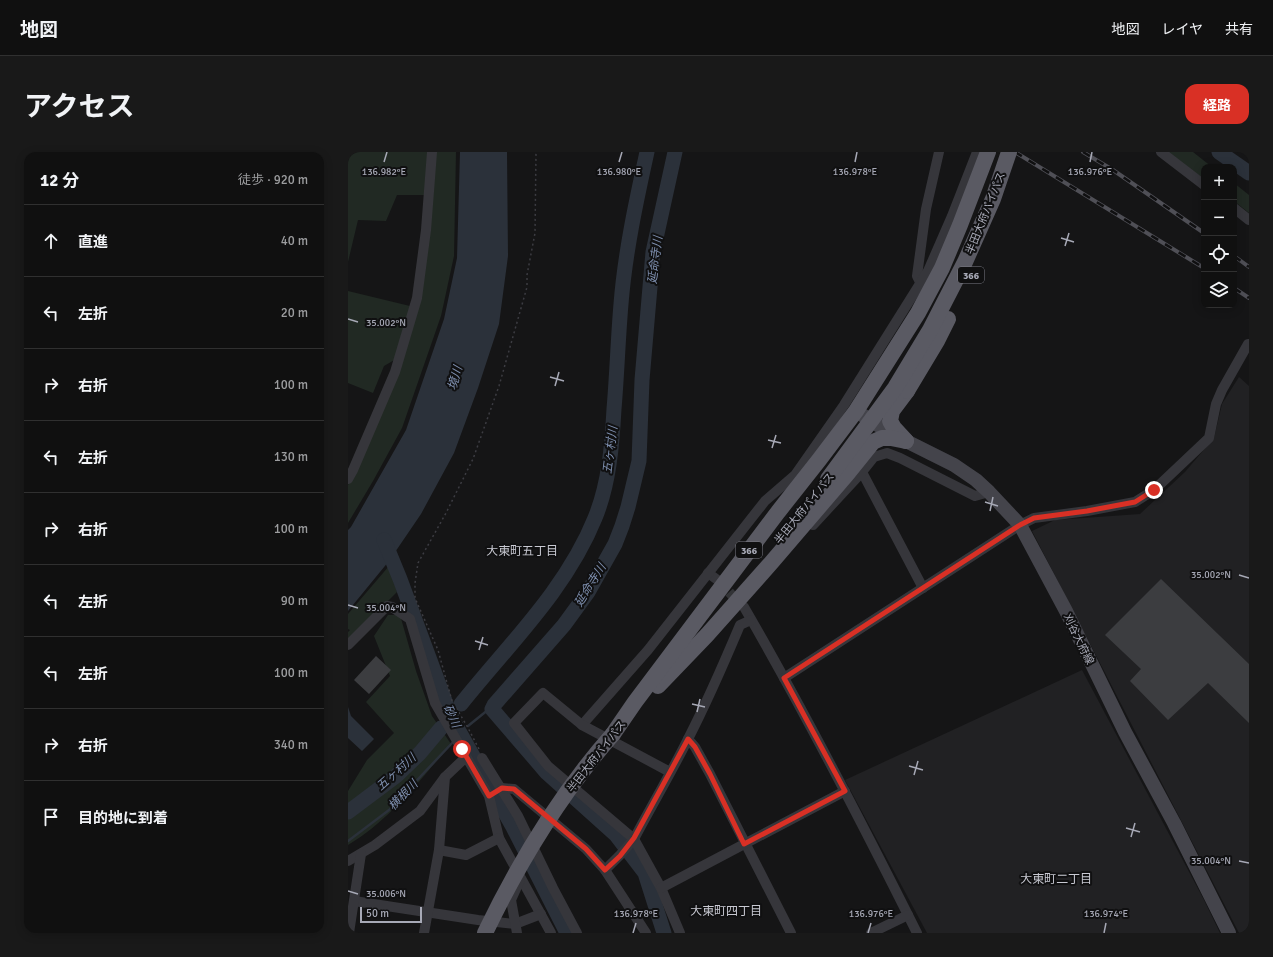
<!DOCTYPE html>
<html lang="ja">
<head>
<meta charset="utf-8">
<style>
	:root { --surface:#101010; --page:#191919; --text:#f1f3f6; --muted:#9c9d9f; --line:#303030; --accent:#d93025 }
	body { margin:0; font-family:Signika,"Noto Sans JP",sans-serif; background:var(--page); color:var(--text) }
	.controls { position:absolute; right:12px; top:12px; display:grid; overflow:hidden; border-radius:8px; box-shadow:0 2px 10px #0003 }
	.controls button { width:36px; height:36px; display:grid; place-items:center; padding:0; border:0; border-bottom:1px solid var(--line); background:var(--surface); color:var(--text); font:20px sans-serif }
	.scale { position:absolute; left:12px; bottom:10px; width:62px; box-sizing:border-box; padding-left:4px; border:2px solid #a7a9b6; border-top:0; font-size:11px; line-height:14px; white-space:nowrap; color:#a7a9b6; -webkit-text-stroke:3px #101011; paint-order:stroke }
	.stop { position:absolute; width:12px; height:12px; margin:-9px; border:3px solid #d93025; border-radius:50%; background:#fff }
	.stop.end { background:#d93025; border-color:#fff; box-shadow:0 1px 4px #0008 }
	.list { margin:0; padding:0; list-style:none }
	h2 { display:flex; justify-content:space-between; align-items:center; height:52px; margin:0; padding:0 16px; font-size:17px }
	h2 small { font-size:13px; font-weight:400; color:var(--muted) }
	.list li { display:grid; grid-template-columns:26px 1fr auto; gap:12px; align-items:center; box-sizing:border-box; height:72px; padding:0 16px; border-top:1px solid var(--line) }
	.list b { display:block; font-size:15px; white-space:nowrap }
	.list em { font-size:13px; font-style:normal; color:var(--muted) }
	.icon { flex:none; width:22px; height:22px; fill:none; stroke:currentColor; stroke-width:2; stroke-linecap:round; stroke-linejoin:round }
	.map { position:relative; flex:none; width:901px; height:781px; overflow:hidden; border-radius:12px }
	header { display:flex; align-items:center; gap:24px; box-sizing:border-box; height:56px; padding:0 20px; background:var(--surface); border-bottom:1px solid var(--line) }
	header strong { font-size:19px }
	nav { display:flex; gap:22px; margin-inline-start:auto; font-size:14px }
	.intro { display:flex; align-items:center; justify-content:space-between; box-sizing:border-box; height:96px; padding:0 24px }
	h1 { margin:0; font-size:28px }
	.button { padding:10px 18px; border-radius:12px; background:var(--accent); color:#fff; font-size:14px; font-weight:700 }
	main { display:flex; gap:24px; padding:0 24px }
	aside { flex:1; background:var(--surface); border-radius:12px; box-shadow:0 2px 10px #0003 }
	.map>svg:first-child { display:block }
	.built { fill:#212123 }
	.green { fill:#212923 }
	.water { fill:#2b313a }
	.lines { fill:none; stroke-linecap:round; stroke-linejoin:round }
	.stream { stroke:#2b313a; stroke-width:2.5 }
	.river { stroke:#2b313a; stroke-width:15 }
	.building { fill:#3c3d40 }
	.minor-tunnel { stroke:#323336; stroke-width:10; stroke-dasharray:10 5; stroke-linecap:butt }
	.path { stroke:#3c3c42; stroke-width:1.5; stroke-dasharray:2 3; stroke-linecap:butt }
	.minor { stroke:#36363b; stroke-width:10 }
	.secondary { stroke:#44444b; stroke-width:14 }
	.trunk { stroke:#5a5a63; stroke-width:16 }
	.rail-casing { stroke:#4f4f56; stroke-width:4 }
	.rail { stroke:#101011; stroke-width:2.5; stroke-dasharray:8; stroke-linecap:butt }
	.trunk-bridge { stroke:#5a5a63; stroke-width:16 }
	.route { stroke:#d93025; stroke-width:5 }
	.ticks { fill:none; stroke:#a7a9b6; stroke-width:1.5 }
	.labels { text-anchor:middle; stroke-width:4; stroke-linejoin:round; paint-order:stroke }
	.shield { fill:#101011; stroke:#7a7b84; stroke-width:1 }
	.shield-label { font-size:10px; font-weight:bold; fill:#a7a9b6 }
	.street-label { font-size:11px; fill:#a7a9b6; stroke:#101011 }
	.water-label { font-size:12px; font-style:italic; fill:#7f90b0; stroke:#101011 }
	.neighbourhood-label { font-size:12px; fill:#c8c9d2; stroke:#101011 }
	.ticks-label { font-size:10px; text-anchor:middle; fill:#a7a9b6; stroke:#101011; stroke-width:4; stroke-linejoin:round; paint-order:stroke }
</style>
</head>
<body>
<header>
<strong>地図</strong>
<nav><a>地図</a><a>レイヤ</a><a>共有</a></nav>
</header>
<div class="intro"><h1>アクセス</h1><a class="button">経路</a></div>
<main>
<aside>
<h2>12 分<small>徒歩 · 920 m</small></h2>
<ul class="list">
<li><svg class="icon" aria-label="ahead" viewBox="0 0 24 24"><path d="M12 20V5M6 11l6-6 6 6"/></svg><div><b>直進</b></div><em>40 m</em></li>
<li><svg class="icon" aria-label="left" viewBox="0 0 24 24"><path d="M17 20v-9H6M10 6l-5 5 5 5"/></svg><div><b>左折</b></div><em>20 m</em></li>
<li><svg class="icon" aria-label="right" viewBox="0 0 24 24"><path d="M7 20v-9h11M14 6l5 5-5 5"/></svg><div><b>右折</b></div><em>100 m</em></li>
<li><svg class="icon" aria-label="left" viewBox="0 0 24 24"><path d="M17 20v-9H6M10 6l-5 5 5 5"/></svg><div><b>左折</b></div><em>130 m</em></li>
<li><svg class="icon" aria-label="right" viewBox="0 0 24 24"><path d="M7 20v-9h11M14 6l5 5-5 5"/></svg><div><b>右折</b></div><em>100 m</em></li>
<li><svg class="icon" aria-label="left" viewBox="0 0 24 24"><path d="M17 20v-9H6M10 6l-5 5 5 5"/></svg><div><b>左折</b></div><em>90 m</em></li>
<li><svg class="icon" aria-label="left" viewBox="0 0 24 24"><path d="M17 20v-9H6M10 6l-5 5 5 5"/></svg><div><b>左折</b></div><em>100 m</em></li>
<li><svg class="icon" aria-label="right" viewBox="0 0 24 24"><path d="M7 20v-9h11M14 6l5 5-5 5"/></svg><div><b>右折</b></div><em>340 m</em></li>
<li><svg class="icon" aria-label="arrive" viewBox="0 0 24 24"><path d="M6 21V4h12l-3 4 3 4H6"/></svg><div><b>目的地に到着</b></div></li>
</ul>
</aside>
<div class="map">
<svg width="901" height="781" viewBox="0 0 901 781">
	<rect width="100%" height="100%" fill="#151516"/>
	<!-- built -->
	<g class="built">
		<path d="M891,225L901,234V781H891L684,379L707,368L792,362L837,320L866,286L874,252Z"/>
		<path d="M734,518L856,748L872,781H579L497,628Z"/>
	</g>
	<!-- green -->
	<g class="green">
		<path d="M2,0H81L78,43H49L38,69L10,68L0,110V8Z"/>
		<path d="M86,0H108L106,104L93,164L54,276L25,329L0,371V333L8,319L73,146Z"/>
		<path d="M819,0H845L864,15H856V27Z"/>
		<path d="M886,31L901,43V61L886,49Z"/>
		<path d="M0,139L62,154L48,207L36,214L25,241L0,231Z"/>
		<path d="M41,414L49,440L0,489V480L2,478L0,477V462Z"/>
		<path d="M40,463H52L68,519L84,564L103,592C72,628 41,669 0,693V639L19,608L46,581L18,550L42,524L26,484Z"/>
	</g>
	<!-- water -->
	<g class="water">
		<path d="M112,0H159L160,104L151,172L130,236L106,301L73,362L41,409L0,459V378L3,375L58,278L96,167L109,106Z"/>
		<path d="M0,555L3,564L26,587L14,599L0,586Z"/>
	</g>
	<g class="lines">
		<!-- stream -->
		<g class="stream">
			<path d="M120,574L146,553"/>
			<path d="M0,689L41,658L105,590"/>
		</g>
		<!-- river -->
		<g class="river">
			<path d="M871,0L901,21"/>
			<path d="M36,388L52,427L103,565L165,675L219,781"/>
			<path d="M113,552C160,493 218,438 247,366C261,332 264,294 266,257C269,222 270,187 273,152C277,101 288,50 299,0"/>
			<path d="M0,660L48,624L72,601L93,576"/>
			<path d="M316,781L297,721L268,683L199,621L144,557L146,553L216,473L240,440L267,392L274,374L280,355L291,309L294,228L305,100L327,0"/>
		</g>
	</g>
	<!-- building -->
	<g class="building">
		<path d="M813,427L901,512V571L860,531L820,568L782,529L793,517L757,483Z"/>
		<path d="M28,504L43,518L21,542L6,528Z"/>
	</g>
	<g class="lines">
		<!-- minor-tunnel -->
		<path class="minor-tunnel" d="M371,429L393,453"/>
		<!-- path -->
		<path class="path" d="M131,597L119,574L104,549L90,498L67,446V431L70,411L98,361L125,307L151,234L179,135V123L187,81L188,0"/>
		<!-- minor -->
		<g class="minor">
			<path d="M813,0L856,33"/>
			<path d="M886,56L901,68"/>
			<path d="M573,132L569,124L578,57L591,0"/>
			<path d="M514,320L575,436"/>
			<path d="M0,327L5,318L47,220L69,146L78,78L84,0"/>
			<path d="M465,373L514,320L526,305L539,301L552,306L627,344L641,340"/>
			<path d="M360,421L371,429"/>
			<path d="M396,455C458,562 514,671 569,781"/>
			<path d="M0,493L39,454L44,455L62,467L87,551L141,644L151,686L203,781"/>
			<path d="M436,526L672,373L686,366L739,359L787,350L806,338L861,286L868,252L874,238L900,192"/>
			<path d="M234,573L300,498L417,349L447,323L496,253L580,119L604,64L629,0"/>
			<path d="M340,587L347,595L362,622L443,781"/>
			<path d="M134,606L170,664L205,736L229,781"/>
			<path d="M322,620L234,573L195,541L166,571L200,614L286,687C304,653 323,621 340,587C359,550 376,511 392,473L403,468"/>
			<path d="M154,636L166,637L238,697L257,718L298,781"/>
			<path d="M91,698L118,703L151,686"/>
			<path d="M0,709L27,693L72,659L97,625L118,605"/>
			<path d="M257,718L272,703L286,687L313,736L332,781"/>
			<path d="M313,736L497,639"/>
			<path d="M6,749L130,768L167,772L193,762"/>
			<path d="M1,781L13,702"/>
			<path d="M76,781L91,698L97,625"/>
			<path d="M169,781L163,748L172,728"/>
			<path d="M523,781L560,763"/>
		</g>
		<!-- secondary -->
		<path class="secondary" d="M508,259L544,282L606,313L628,328L641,340L672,373L718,459L777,580L826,671L881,781"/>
		<!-- trunk -->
		<g class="trunk">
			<path d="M558,289L546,276L542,269L544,259L559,239"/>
			<path d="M310,534L359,483L423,411L500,321L525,290L534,286H543L558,289"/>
			<path d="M265,582L287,550L430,360L471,308L508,259L570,161L594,116L612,73L640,0"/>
		</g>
		<!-- rail casing -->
		<g class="rail-casing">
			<g id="rail">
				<path d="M667,0L856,116"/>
				<path d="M735,0L765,18L856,81"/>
				<path d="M886,104L901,115"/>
				<path d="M886,136L901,146"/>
			</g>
		</g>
		<!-- rail -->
		<use href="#rail" class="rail"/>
		<!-- trunk-bridge -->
		<g class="trunk-bridge">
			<path d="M559,239L589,189L600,167"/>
			<path d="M480,327L547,236L582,178L617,110L645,47L661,0"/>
			<path d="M137,781C171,710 213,641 265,582"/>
		</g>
	</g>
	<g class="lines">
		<!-- route -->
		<path class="route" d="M114,597L141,644L154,636L166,637L238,697L257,718L272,704L286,686L340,587L347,595L362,622L396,692L497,639L436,526L672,373L686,366L739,359L787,350L806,338"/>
	</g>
	<!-- ticks -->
	<path class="ticks" d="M36,10L39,0M271,10L274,0M507,10L509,0M742,10L744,0M713,86L726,90M717,94L721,81M0,167L10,170M202,225L216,229M207,234L211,220M420,288L433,291M424,296L428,283M637,350L650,354M642,359L645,345M891,423L901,426M0,453L10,456M127,489L140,493M131,498L135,485M344,552L357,555M349,560L352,547M561,614L575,618M566,623L570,609M778,676L792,680M783,685L787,671M891,709L901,711M0,739L10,742M285,781L288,771M520,781L523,771M756,781L758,771"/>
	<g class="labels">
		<!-- shield labels -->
		<g class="shield">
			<rect x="610" y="115" width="26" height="16" rx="3"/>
			<rect x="388" y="390" width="26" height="16" rx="3"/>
		</g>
		<g class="shield-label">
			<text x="623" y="127">366</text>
			<text x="401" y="402">366</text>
		</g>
		<!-- street labels -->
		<g class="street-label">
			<text transform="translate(637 61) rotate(-68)" y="4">半田大府パイパス</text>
			<text transform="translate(456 356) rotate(-51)" y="4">半田大府パイパス</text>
			<text transform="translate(731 487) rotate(64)" y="4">刈谷大府線</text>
			<text transform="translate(248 604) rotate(-52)" y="4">半田大府パイパス</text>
		</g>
		<!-- water labels -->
		<g class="water-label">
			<text transform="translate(307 108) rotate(-83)" y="4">延命寺川</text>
			<text transform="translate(107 226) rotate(-74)" y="4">境川</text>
			<text transform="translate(262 298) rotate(-83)" y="4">五ヶ村川</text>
			<text transform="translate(242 433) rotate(-58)" y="4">延命寺川</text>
			<text transform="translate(104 564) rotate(65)" y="4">砂川</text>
			<text transform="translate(48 620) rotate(-42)" y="4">五ヶ村川</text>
			<text transform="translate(55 643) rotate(-46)" y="4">横根川</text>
		</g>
		<!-- neighbourhood labels -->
		<g class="neighbourhood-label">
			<text x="174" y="403">大東町五丁目</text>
			<text x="708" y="731">大東町二丁目</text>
			<text x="378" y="763">大東町四丁目</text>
		</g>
	</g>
	<g class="ticks-label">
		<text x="36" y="23">136.982°E</text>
		<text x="271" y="23">136.980°E</text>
		<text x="507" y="23">136.978°E</text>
		<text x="742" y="23">136.976°E</text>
		<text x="38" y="174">35.002°N</text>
		<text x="863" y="426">35.002°N</text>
		<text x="38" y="459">35.004°N</text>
		<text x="863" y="712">35.004°N</text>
		<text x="38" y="745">35.006°N</text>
		<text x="288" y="765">136.978°E</text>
		<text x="523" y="765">136.976°E</text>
		<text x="758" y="765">136.974°E</text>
	</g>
</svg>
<div class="controls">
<button>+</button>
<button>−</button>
<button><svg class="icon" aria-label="locate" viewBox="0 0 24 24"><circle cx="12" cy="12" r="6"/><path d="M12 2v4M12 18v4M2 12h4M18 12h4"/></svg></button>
<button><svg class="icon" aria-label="layers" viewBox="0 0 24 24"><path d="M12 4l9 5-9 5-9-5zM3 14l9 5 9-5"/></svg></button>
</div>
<div class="scale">50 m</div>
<div class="stop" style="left:114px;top:597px"></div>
<div class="stop end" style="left:806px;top:338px"></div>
</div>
</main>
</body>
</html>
